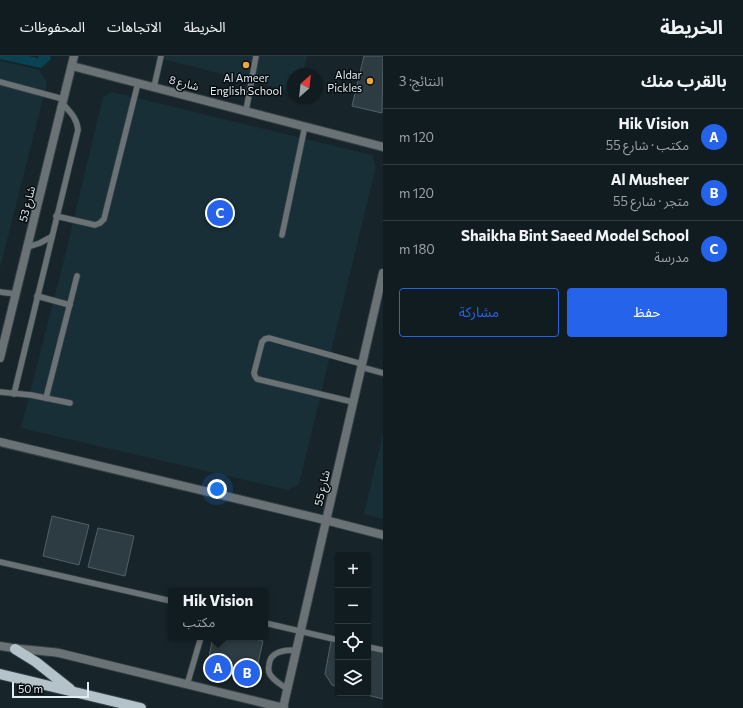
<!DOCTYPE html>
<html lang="ar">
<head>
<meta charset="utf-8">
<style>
	:root { --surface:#111c20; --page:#1a2529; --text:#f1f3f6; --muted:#9ca1a5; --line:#303a3e; --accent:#2563eb }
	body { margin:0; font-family:Commissioner,"Noto Sans Arabic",sans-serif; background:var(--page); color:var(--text); direction:rtl }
	.controls { position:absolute; right:12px; bottom:12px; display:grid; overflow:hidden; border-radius:4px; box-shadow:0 1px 3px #0004 }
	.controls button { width:36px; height:36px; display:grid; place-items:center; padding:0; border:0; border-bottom:1px solid var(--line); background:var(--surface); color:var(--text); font:20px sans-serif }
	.compass { position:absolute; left:287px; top:12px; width:36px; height:36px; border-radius:50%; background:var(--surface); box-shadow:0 1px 3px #0004; rotate:27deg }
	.scale { position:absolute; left:12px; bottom:10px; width:77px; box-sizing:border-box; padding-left:4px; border:2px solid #e3ecf0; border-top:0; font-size:11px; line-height:14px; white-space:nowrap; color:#e3ecf0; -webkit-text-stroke:3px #070d10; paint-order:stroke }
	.you { position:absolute; left:217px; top:433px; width:14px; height:14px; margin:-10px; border:3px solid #fff; border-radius:50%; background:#1a73e8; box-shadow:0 0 0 6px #1a73e833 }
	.badge { display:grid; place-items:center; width:26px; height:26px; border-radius:50%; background:var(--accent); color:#fff; font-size:13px; font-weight:700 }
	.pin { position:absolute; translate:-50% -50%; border:2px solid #fff; box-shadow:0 1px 4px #0006 }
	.popup { position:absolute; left:168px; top:532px; width:100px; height:52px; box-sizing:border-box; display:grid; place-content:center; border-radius:4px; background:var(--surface); filter:drop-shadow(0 1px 3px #0005); font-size:13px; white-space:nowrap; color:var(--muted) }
	.popup b { font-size:15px; color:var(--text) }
	.popup::after { content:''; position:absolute; left:50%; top:100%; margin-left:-8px; border:8px solid transparent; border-top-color:var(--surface) }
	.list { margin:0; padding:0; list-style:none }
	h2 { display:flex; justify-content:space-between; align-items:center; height:52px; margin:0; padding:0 16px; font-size:17px }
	h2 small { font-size:13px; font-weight:400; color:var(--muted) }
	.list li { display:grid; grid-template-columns:26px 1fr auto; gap:12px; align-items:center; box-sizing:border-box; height:56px; padding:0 16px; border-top:1px solid var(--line) }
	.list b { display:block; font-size:15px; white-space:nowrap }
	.list p { margin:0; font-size:13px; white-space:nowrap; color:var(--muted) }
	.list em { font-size:13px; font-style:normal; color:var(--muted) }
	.actions { display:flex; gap:8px; padding:12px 16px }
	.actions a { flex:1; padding:9px 0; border:1px solid var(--accent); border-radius:4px; text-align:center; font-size:14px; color:var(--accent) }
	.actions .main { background:var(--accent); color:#fff }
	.icon { flex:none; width:22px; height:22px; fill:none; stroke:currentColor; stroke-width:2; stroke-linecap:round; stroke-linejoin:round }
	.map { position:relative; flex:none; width:383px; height:652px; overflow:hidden; direction:ltr }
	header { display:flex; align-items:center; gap:24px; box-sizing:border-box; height:56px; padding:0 20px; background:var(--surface); border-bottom:1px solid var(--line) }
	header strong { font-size:19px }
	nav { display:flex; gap:22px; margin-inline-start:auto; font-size:14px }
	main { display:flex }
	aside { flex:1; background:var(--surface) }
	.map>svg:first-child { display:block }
	.built { fill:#182f37 }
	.green { fill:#084354 }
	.building { fill:#2d3c42; stroke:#516167 }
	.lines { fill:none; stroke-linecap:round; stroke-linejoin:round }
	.service-casing { stroke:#344147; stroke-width:7 }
	.minor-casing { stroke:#344147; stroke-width:10 }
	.primary-casing { stroke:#344147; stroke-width:12 }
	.service { stroke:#6b7275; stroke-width:5.5 }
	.minor { stroke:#6b7275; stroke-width:8 }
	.primary { stroke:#b4c3c9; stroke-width:10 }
	.poi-dot { fill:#eea73c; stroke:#070d10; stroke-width:1.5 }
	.labels { text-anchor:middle; stroke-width:3; stroke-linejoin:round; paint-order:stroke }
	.poi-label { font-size:11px; fill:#e3ecf0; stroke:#070d10; text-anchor:end }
	.street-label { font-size:11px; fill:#e3ecf0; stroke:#070d10 }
</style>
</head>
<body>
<header>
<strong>الخريطة</strong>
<nav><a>الخريطة</a><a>الاتجاهات</a><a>المحفوظات</a></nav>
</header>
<main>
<aside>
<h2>بالقرب منك<small>النتائج: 3</small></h2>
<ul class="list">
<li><span class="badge">A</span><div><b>Hik Vision</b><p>مكتب · شارع 55</p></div><em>120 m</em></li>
<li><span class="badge">B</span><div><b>Al Musheer</b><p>متجر · شارع 55</p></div><em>120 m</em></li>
<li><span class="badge">C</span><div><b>Shaikha Bint Saeed Model School</b><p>مدرسة</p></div><em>180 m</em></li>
</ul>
<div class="actions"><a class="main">حفظ</a><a>مشاركة</a></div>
</aside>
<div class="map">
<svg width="383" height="652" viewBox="0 0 383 652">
	<rect width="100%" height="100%" fill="#17252b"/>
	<!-- built -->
	<g class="built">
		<path d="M151,0H307L303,18H293V36Z"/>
		<path d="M0,5L39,14L47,26L0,212Z"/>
		<path d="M112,36L372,99L376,110L299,428L288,434L21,372L64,204L103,41Z"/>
		<path d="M383,378V463L364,458Z"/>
	</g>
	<!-- green -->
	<path class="green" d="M0,0H29L38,2L39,0H50L51,3L41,12L0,3Z"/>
	<!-- building -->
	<g class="building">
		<path d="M364,0H383L382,57L352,50Z"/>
		<path d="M52,460L89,469L79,509L43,500Z"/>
		<path d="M98,472L134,480L125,520L88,511Z"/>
		<path d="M213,581H248L263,585L256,616L246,622L213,614L208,606Z"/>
		<path d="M331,585L338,586V631L332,629L325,618Z"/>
		<path d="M368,593L383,597V643L359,637H368Z"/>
	</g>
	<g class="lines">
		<!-- service casing -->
		<g class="service-casing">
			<g id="service">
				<path d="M0,26L63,43"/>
				<path d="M154,31L161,0"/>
				<path d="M246,55L256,0"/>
				<path d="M56,160L95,169L100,167L104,163L138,27"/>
				<path d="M282,179L305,70"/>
				<path d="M28,191L40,187L51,181"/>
				<path d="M0,236L16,238"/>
				<path d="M37,240L70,249"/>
				<path d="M361,311L383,317"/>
				<path d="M0,336L31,339L70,347"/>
				<path d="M14,338L78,74C77,62 70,56 62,47"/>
				<path d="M46,342L77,220"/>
				<path d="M353,346L257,323L255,320L254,317L262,286L265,283L269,282L362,308"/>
				<path d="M0,506L171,545"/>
				<path d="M265,567L338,584"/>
				<path d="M368,591L383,594"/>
				<path d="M187,629L201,581"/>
				<path d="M287,633C282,629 276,626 272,621C269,618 268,613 269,609C270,595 285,594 296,594"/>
			</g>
		</g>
		<!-- minor casing -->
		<g class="minor-casing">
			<g id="minor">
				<path d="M72,10L383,91"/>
				<path d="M0,302L74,0"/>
				<path d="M0,386L325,464L383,479"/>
				<path d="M0,590C19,594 39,594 59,597L284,652"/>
				<path d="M283,652L383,217"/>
			</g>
		</g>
		<!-- primary casing -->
		<g class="primary-casing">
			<g id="primary">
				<path d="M15,593L36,606L70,633"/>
				<path d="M0,618L141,652"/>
			</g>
		</g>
		<!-- service -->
		<use href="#service" class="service"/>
		<!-- minor -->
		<use href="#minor" class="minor"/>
		<!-- primary -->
		<use href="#primary" class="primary"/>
	</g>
	<!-- markers -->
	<g class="poi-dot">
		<circle cx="246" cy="9" r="4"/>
		<circle cx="370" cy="25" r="4"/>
	</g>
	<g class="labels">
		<!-- poi labels -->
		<g class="poi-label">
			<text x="362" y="23">Aldar<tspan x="362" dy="13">Pickles</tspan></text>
			<text x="246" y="26" text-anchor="middle">Al Ameer<tspan x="246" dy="13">English School</tspan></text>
		</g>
		<!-- street labels -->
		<g class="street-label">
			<text transform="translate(184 27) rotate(15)" y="4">شارع 8</text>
			<text transform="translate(27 148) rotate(-76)" y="4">شارع 53</text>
			<text transform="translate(322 432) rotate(-77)" y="4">شارع 55</text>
		</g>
	</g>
</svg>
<div class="controls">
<button>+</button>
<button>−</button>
<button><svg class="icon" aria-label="locate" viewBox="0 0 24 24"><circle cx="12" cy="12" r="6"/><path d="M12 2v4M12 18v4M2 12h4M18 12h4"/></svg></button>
<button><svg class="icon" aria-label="layers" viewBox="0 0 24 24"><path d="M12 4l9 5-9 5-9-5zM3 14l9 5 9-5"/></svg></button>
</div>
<svg class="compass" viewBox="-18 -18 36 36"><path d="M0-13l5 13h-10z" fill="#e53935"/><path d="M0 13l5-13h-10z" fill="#9ca1a5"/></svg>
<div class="scale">50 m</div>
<div class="you"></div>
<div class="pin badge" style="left:218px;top:612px">A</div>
<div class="popup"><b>Hik Vision</b>مكتب</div>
<div class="pin badge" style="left:247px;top:617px">B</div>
<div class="pin badge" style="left:220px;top:157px">C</div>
</div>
</main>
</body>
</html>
